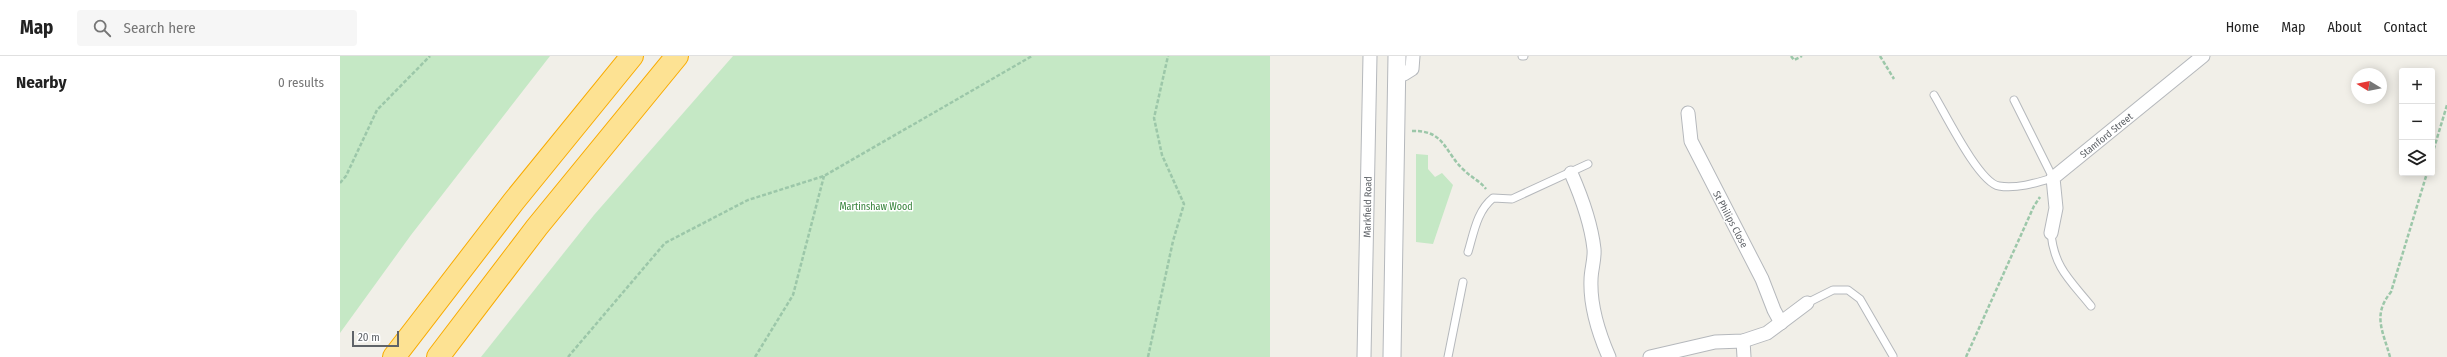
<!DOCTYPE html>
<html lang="en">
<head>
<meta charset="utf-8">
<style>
	:root { --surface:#fff; --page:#f6f6f6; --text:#222; --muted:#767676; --line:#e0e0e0 }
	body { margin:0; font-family:"Fira Sans Condensed",sans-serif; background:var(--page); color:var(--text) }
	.controls { position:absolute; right:12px; top:12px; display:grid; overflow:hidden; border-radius:4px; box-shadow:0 2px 10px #0003 }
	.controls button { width:36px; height:36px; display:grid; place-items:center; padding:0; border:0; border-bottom:1px solid var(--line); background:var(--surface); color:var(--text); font:20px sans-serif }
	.compass { position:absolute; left:2011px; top:12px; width:36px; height:36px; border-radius:50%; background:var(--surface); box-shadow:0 2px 10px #0003; rotate:280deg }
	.scale { position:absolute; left:12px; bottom:10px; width:47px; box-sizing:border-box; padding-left:4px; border:2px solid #5f6368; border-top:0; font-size:11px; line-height:14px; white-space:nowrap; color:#5f6368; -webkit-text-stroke:3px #fff; paint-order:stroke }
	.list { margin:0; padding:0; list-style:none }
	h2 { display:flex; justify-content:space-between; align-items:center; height:52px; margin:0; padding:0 16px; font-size:17px }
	h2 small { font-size:13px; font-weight:400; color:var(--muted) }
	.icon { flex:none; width:22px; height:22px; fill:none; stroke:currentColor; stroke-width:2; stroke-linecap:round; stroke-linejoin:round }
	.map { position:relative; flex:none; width:2107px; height:301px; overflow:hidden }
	header { display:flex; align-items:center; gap:24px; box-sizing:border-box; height:56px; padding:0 20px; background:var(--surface); border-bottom:1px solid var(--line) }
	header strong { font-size:19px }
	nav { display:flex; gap:22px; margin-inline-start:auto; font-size:14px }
	.search { width:280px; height:36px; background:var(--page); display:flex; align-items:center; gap:10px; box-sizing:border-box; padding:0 14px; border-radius:4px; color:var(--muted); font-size:15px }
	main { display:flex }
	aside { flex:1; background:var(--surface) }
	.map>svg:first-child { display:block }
	.green { fill:#c5e8c5 }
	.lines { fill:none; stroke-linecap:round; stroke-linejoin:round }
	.service-casing { stroke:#b5b8bc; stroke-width:9 }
	.minor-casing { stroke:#b5b8bc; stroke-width:15 }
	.tertiary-casing { stroke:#b5b8bc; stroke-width:19 }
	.motorway-casing { stroke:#f9ab00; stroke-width:24 }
	.path { stroke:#9cc7a9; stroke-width:2.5; stroke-dasharray:4 2; stroke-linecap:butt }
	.service { stroke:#fff; stroke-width:7 }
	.minor { stroke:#fff; stroke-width:13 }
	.tertiary { stroke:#fff; stroke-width:17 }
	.motorway { stroke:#fde293; stroke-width:22 }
	.labels { text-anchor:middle; stroke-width:3; stroke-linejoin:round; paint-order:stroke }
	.street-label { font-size:10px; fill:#5f6368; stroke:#fff }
	.park-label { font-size:10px; fill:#348238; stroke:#fff }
</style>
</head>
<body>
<header>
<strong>Map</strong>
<div class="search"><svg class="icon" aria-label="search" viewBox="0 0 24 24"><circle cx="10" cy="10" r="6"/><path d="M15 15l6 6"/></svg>Search here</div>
<nav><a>Home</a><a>Map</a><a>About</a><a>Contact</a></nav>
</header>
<main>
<aside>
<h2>Nearby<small>0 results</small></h2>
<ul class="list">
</ul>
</aside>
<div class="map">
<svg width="2107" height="301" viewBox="0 0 2107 301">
	<rect width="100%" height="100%" fill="#f1efe8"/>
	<!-- green -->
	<g class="green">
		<path d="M0,0H210L71,179L0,277Z"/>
		<path d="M393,0H930V301H141L254,159Z"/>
		<path d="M1076,98L1088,99V113L1095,121L1102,117L1113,129L1093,188L1076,186Z"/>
	</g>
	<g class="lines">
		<!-- service casing -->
		<g class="service-casing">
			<g id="service">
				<path d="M1182,0H1184"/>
				<path d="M1594,39C1605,57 1639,127 1659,130C1676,133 1696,127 1713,122L1674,44"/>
				<path d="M1711,177C1714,212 1731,225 1751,250"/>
				<path d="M1128,196C1134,176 1137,155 1153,142L1172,143L1248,108"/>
				<path d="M1467,247L1493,234H1508L1520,243L1553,300"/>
				<path d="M1108,301L1123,226"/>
			</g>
		</g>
		<!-- minor casing -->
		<g class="minor-casing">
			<g id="minor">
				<path d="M1057,18H1064L1072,13L1073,0"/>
				<path d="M1348,57L1351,85L1422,223L1434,254L1441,267"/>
				<path d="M1231,117C1242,142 1251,166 1254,193C1255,203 1251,214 1251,224C1250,249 1259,278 1269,301"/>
				<path d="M1711,177L1716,152L1713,122L1863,0"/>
				<path d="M1403,285L1404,301"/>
				<path d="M1024,301L1030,0"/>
				<path d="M1310,301L1375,286L1403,285L1427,277L1467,247"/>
			</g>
		</g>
		<!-- tertiary casing -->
		<g class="tertiary-casing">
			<path id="tertiary" d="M1052,301L1057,0"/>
		</g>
		<!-- motorway casing -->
		<g class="motorway-casing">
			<g id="motorway">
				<path d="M54,301L174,145L292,0"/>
				<path d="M98,301L197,171L337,0"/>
			</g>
		</g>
		<!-- path -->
		<g class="path">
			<path d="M1451,0L1454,4L1462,0"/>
			<path d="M1540,0L1554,23"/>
			<path d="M1072,75C1106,74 1104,97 1125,115C1132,122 1140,125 1146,133"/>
			<path d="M2092,99L2107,49"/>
			<path d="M0,127L6,120L37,54L90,0"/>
			<path d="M228,301L325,187L408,144L484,120L692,0"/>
			<path d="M415,301L453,239L484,120"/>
			<path d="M808,301L833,185L844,148L822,99L814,62L828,0"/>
			<path d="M1626,301L1694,150L1700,141"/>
			<path d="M2050,301C2043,275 2032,259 2051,236L2087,117"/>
		</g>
		<!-- service -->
		<use href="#service" class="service"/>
		<!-- minor -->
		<use href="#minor" class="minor"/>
		<!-- tertiary -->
		<use href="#tertiary" class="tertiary"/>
		<!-- motorway -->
		<use href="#motorway" class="motorway"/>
	</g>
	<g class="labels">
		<!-- street labels -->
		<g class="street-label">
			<text transform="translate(1766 79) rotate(-39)" y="4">Stamford Street</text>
			<text transform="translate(1027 151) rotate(-89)" y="4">Markfield Road</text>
			<text transform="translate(1391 163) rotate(62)" y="4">St Philips Close</text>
		</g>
		<!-- park labels -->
		<g class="park-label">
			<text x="536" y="154">Martinshaw Wood</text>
		</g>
	</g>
</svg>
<div class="controls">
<button>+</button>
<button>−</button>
<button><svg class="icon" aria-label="layers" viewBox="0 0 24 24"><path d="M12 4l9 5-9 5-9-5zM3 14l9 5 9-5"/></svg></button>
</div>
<svg class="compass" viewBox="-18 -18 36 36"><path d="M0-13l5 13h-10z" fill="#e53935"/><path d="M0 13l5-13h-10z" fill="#767676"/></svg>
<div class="scale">20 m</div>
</div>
</main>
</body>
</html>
